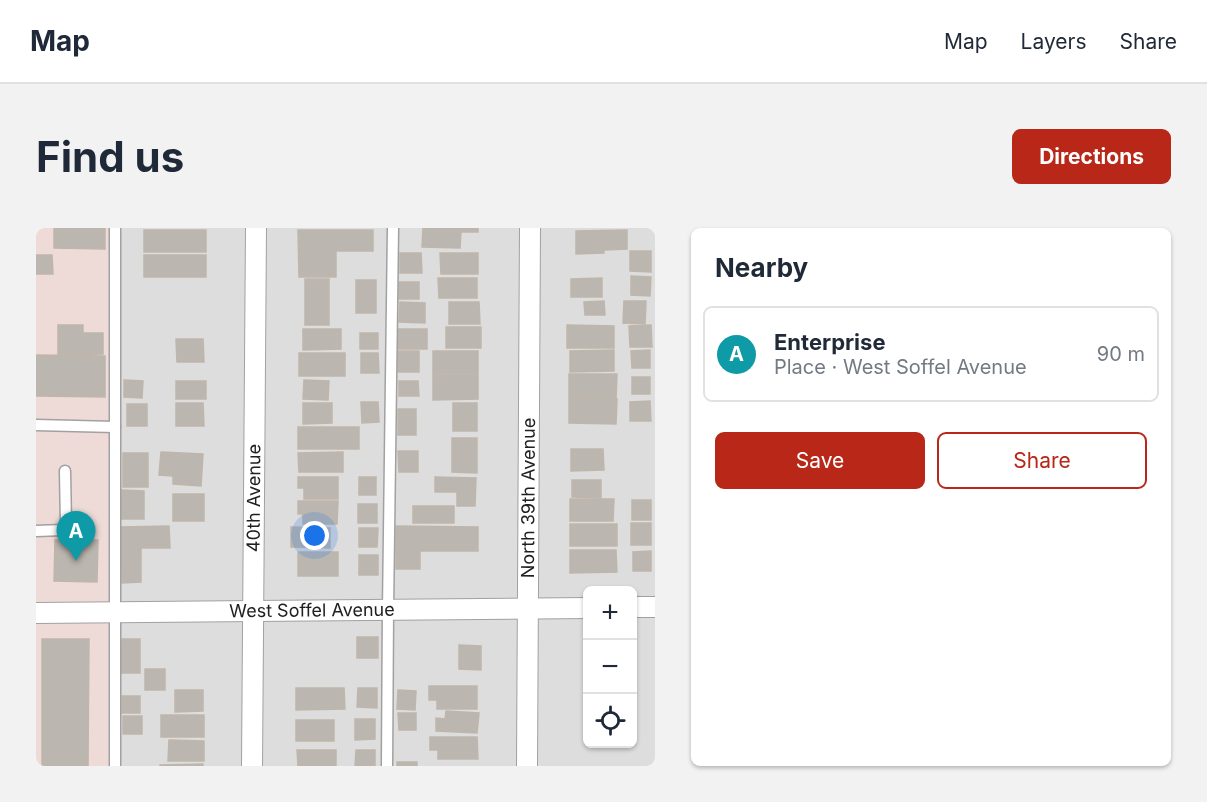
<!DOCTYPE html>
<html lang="en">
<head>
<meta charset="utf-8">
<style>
	:root { --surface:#fff; --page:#f2f2f3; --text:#1f2937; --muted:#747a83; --line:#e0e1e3; --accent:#b82717 }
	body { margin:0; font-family:Inter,sans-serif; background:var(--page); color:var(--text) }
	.controls { position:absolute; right:18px; bottom:18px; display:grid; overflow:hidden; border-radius:9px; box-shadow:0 2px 4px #0004 }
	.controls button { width:54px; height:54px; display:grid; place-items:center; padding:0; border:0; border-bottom:2px solid var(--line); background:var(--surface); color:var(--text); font:30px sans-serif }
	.you { position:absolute; left:279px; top:308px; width:21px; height:21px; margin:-15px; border:4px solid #fff; border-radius:50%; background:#1a73e8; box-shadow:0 0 0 9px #1a73e833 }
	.badge { display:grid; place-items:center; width:39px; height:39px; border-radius:50%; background:var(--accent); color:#fff; font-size:20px; font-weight:700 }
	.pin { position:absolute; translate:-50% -50px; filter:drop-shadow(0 2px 3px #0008) }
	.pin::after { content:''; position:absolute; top:32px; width:21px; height:18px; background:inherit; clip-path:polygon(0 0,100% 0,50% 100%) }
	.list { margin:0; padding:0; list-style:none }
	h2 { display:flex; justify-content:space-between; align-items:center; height:78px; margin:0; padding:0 24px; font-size:26px }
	h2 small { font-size:20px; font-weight:400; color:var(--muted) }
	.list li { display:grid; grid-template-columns:39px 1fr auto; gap:18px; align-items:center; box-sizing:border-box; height:96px; margin:0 12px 12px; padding:0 12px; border:2px solid var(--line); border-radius:9px }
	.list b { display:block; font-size:22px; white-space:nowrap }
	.list p { margin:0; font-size:20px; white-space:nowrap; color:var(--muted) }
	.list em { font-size:20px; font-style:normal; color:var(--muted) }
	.actions { display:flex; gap:12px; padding:18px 24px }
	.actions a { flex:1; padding:14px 0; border:2px solid var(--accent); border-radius:9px; text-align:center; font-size:21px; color:var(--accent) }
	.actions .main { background:var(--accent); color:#fff }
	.icon { flex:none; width:33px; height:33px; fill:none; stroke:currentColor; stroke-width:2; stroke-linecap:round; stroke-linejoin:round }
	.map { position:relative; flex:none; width:619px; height:538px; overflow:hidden; border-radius:9px }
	header { display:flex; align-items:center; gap:36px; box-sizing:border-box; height:84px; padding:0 30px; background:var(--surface); border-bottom:2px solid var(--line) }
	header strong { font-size:28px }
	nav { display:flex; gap:33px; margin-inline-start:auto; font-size:21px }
	.intro { display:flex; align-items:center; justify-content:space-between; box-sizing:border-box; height:144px; padding:0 36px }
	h1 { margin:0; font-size:42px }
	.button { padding:15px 27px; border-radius:9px; background:var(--accent); color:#fff; font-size:21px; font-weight:700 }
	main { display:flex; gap:36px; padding:0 36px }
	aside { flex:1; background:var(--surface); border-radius:9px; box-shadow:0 2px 4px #0004 }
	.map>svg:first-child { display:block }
	.residential { fill:#ddd; fill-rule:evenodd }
	.commercial { fill:#eedbd8 }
	.building { fill:#bcb6b0; stroke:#bfb6ab; stroke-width:1.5 }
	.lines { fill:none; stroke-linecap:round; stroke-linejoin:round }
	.lane-casing { stroke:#a1a1a1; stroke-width:13 }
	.street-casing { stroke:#a1a1a1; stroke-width:22 }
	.lane { stroke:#fff; stroke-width:10 }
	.street { stroke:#fff; stroke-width:20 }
	.labels { text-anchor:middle; stroke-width:5; stroke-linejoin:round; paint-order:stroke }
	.street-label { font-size:18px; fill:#202020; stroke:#fff }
</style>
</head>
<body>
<header>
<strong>Map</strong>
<nav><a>Map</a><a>Layers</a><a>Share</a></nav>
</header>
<div class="intro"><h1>Find us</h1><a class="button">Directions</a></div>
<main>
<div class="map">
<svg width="619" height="538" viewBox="0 0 619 538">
	<rect width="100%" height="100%" fill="#efede7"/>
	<!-- residential -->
	<path class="residential" d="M79,0H619V538H79ZM552,362H596V516H552Z"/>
	<!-- commercial -->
	<rect class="commercial" x="0" y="0" width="79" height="538"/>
	<!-- building -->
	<g class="building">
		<path d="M18,0H69V21L18,20Z"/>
		<path d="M387,0H442V4H425L424,20L386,19Z"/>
		<rect x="108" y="2" width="62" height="22"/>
		<path d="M262,2H337V23H300V49H263Z"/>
		<path d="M591,2V21L568,22V25L540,26V3Z"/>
		<path d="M594,23H615V44L594,43Z"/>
		<path d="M364,25H385L386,45H364Z"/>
		<path d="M404,25H442V46H405Z"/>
		<path d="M0,27H16L17,46H0Z"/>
		<rect x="108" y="27" width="62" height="22"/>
		<path d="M595,48L615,49L614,68L595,67Z"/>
		<path d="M402,50H441V70H403Z"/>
		<path d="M566,50V69H535V51Z"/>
		<rect x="269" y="51" width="24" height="46"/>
		<rect x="320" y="52" width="20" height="33"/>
		<rect x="363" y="54" width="20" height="17"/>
		<path d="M568,73L569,87H549L548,74Z"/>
		<path d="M588,73H610L609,96L587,95Z"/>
		<path d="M364,74L389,75V95L363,94Z"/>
		<path d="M413,74H443L444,96H413Z"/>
		<path d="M22,97H47V105H67V126L22,127Z"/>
		<path d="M531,97L578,98V120H531Z"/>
		<path d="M615,97L616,119H594L593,98Z"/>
		<rect x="410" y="99" width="35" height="21"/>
		<path d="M267,101H305V121L267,122Z"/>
		<rect x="362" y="101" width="29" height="20"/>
		<rect x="324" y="105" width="18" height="16"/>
		<path d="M140,111H167L168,134H141Z"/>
		<path d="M578,122V143L534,144V123Z"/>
		<path d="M614,122V140H596L595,123Z"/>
		<rect x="362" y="123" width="21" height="21"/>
		<rect x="397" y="123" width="45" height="23"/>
		<rect x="263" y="125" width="46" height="23"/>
		<path d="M325,125H342L343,145H325Z"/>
		<path d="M0,127L69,128V169L0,168Z"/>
		<path d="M533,146H581L580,171L533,170Z"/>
		<path d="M397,147H442V171L397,172Z"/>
		<rect x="596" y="149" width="18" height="17"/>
		<path d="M88,152L107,153L106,170L88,169Z"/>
		<path d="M268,152L293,153L292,172L267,171Z"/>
		<rect x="140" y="153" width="30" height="18"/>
		<path d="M363,153H382L383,168H363Z"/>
		<path d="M533,171H581L580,196L533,195Z"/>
		<path d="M614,173L615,193H594V174Z"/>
		<path d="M325,174H342L343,194L326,195Z"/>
		<path d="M140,175H167L168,198H140Z"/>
		<path d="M267,175H296V195L267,196Z"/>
		<rect x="417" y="175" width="24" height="28"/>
		<rect x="91" y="176" width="20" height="22"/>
		<rect x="362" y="181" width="18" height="26"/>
		<rect x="262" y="199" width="61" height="22"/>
		<path d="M416,210H441V245L416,244Z"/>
		<path d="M535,221H567L568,242L535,243Z"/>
		<path d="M362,223H382V244H363Z"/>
		<path d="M125,224L167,226L165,258L137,256V248L123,247Z"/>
		<path d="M307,224V244H263L262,225Z"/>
		<rect x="87" y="225" width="25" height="34"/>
		<path d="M262,249H302V271H268V260H262Z"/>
		<rect x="323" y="249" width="17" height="18"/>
		<path d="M399,249L440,250L439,278H421V264H399Z"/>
		<path d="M536,252H565V270L536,269Z"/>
		<path d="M85,262L108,263V291H85Z"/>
		<rect x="137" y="266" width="31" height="27"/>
		<path d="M534,271H578L577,293H534Z"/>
		<rect x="596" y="272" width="19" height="20"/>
		<path d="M262,273H302L301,296H267V286H262Z"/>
		<rect x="322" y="276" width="19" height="19"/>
		<rect x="377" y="278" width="41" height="17"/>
		<rect x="595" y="295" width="20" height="22"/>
		<rect x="534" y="296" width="47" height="22"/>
		<path d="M133,298L134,320H105V354L86,355L85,299Z"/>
		<path d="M360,298L442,299V323H384V341H360Z"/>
		<path d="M255,299L294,300V320L255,319Z"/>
		<path d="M323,300H342L341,319H323Z"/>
		<path d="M19,312H62L61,354L18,353Z"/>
		<path d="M534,322H580L581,344L534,345Z"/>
		<path d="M615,323V343H597V324Z"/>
		<rect x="262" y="324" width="40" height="24"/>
		<rect x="323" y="327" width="19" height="20"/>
		<rect x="321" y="409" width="21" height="21"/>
		<path d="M6,411H53L52,538H6Z"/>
		<path d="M86,411H104V445H85Z"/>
		<path d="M423,417L445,418V442L423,441Z"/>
		<rect x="109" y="441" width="20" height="21"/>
		<path d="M393,458H441V481H401V472H393Z"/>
		<path d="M260,460H308L309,481L260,482Z"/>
		<path d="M322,460H341V480L321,479Z"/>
		<path d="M139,462H167V483L139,484Z"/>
		<path d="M362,462L380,463L379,482L361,481Z"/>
		<rect x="86" y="468" width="18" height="17"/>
		<path d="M410,483L443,485L441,505L400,503V490L409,491Z"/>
		<path d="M362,485H380V502H363Z"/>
		<rect x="125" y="487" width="43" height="22"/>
		<rect x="87" y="488" width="19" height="18"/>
		<path d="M319,491H339V511L319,512Z"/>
		<rect x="260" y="492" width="38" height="21"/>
		<path d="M394,509H441L442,531H402V522H394Z"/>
		<path d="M133,512L168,513V533H132Z"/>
		<path d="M261,522H300V538H262Z"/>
		<path d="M320,522H339V538H319Z"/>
		<rect x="361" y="534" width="20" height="4"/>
		<path d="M167,536V538H124V537Z"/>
	</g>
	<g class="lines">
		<!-- lane casing -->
		<g class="lane-casing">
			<g id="lane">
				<path d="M79,0V538"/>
				<path d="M0,197L79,199"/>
				<path d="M0,303L27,302L30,297L29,243"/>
				<path d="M351,538L352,382L357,0"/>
			</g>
		</g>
		<!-- street casing -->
		<g class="street-casing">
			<g id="street">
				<path d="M596,379H619"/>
				<path id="s1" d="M0,385L552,380"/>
				<path id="s2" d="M216,538L220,0"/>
				<path id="s3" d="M491,538L494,0"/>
			</g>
		</g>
		<!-- lane -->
		<use href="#lane" class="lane"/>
		<!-- street -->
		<use href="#street" class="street"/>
	</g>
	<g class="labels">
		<!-- street labels -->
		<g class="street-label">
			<text dy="6" stroke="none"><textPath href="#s2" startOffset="268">40th Avenue</textPath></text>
			<text dy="6" stroke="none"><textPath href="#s3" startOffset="268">North 39th Avenue</textPath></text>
			<text dy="6" stroke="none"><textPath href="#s1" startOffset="276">West Soffel Avenue</textPath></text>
		</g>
	</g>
</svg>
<div class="controls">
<button>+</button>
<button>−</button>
<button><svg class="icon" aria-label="locate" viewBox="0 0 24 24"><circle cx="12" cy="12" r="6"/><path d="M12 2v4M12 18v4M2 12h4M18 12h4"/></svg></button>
</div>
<div class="you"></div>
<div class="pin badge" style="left:40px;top:333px;background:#0f9aa8">A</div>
</div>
<aside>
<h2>Nearby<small></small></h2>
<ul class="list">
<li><span class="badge" style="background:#0f9aa8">A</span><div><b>Enterprise</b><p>Place · West Soffel Avenue</p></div><em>90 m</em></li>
</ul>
<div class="actions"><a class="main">Save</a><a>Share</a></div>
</aside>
</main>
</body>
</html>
